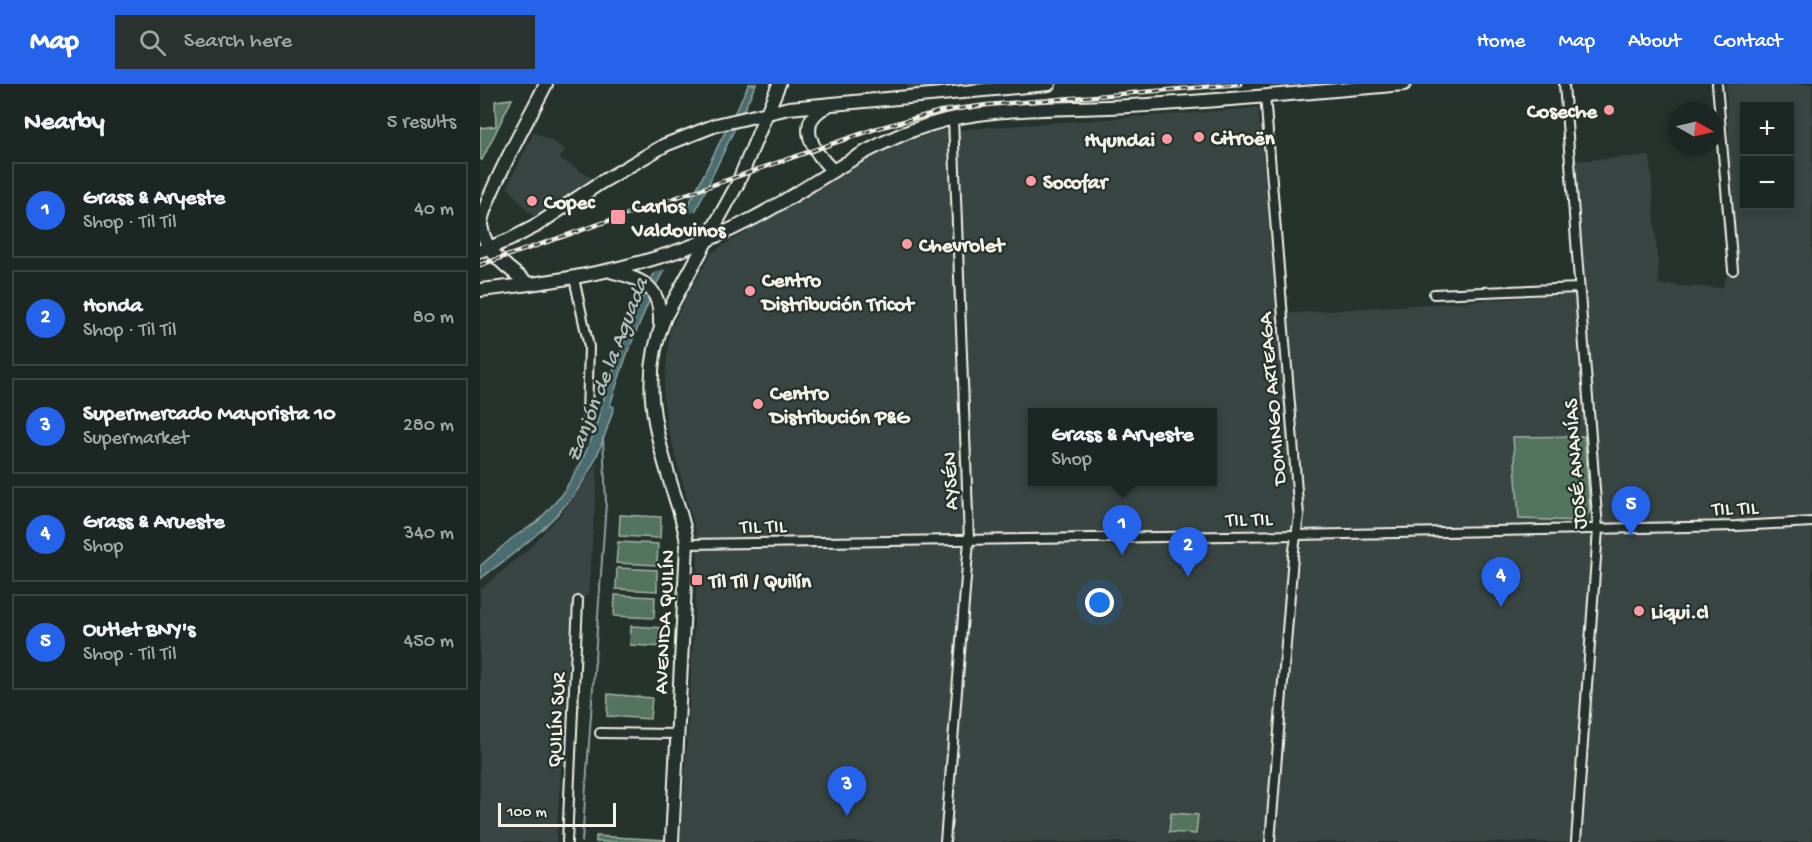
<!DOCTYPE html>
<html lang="en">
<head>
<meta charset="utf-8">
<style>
	:root { --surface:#1c2622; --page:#29322f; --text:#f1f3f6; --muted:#a0a5a5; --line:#3a4340; --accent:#2563eb }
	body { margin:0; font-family:"Gochi Hand",sans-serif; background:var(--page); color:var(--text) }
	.controls { position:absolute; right:18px; top:18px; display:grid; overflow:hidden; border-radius:0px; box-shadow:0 3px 9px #0003 }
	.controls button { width:54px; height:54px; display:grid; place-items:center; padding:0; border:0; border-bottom:2px solid var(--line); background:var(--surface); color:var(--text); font:30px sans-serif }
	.compass { position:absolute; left:1188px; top:18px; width:54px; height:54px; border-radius:50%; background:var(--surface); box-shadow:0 3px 9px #0003; rotate:98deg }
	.scale { position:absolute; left:18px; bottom:15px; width:118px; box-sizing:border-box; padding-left:6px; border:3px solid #f4f1e8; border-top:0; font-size:16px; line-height:21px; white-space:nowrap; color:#f4f1e8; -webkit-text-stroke:4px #26332d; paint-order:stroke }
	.you { position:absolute; left:620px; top:519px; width:21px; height:21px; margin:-15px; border:4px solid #fff; border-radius:50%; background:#1a73e8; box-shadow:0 0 0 9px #1a73e833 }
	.badge { display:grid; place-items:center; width:39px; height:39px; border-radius:50%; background:var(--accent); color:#fff; font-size:20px; font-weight:700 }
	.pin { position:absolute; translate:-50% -50px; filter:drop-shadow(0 2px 3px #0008) }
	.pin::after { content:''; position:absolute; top:32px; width:21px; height:18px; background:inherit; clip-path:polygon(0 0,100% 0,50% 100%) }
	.popup { position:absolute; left:548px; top:324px; width:189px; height:78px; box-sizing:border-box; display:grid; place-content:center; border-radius:0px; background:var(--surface); filter:drop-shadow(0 2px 4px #0005); font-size:20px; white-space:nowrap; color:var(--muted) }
	.popup b { font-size:22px; color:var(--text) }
	.popup::after { content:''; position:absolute; left:50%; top:100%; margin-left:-12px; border:12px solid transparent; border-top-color:var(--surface) }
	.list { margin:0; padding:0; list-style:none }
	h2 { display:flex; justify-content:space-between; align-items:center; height:78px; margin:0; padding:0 24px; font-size:26px }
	h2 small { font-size:20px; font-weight:400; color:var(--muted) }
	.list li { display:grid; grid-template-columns:39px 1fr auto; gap:18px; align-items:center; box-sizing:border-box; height:96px; margin:0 12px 12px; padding:0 12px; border:2px solid var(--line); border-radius:0px }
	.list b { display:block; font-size:22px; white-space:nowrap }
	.list p { margin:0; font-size:20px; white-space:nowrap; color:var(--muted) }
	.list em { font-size:20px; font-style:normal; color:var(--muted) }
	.icon { flex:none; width:33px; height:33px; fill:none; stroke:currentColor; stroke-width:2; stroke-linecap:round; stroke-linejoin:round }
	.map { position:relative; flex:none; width:1332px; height:758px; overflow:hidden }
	header { display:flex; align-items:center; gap:36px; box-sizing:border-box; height:84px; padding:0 30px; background:var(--accent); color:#fff }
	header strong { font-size:28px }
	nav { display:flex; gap:33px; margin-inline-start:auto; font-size:21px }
	.search { width:420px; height:54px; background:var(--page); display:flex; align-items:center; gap:15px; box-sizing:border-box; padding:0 21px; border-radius:0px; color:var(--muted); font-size:22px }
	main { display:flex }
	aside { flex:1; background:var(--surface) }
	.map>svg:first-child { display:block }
	.built { fill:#394442; fill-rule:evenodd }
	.green { fill:#53745e; stroke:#a4b2a3; stroke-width:1.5 }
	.water { fill:#4a6d70; stroke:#8ea2a0; stroke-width:1.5 }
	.pier { fill:#26332d }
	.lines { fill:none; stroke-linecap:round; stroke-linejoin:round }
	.stream { stroke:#8ea2a0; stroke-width:2 }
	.street-casing { stroke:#f4f1e8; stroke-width:12 }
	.primary-casing { stroke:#f4f1e8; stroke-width:16 }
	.street { stroke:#26332d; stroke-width:8 }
	.primary { stroke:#26332d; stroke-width:12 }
	.rail-casing { stroke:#f4f1e8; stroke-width:4.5 }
	.rail { stroke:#26332d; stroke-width:2; stroke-dasharray:7; stroke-linecap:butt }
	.poi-dot { fill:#ff9aa2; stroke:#26332d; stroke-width:2 }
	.labels { text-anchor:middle; stroke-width:4.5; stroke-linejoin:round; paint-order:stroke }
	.poi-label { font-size:21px; font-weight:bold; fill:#f4f1e8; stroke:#26332d; text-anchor:start }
	.street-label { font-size:21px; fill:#f4f1e8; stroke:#26332d }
	.water-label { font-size:22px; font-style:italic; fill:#b0bcb8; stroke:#26332d }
</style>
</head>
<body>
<header>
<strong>Map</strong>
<div class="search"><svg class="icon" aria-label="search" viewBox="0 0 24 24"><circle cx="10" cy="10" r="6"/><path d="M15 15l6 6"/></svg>Search here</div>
<nav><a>Home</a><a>Map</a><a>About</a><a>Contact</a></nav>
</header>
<main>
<aside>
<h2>Nearby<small>5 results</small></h2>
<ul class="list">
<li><span class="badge">1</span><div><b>Grass &amp; Aryeste</b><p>Shop · Til Til</p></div><em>40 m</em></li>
<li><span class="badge">2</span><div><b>Honda</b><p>Shop · Til Til</p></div><em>80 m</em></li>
<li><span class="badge">3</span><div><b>Supermercado Mayorista 10</b><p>Supermarket</p></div><em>280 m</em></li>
<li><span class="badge">4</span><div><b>Grass &amp; Arueste</b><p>Shop</p></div><em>340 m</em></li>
<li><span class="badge">5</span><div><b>Outlet BNY's</b><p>Shop · Til Til</p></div><em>450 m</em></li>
</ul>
</aside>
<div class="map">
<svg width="1332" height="758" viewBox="0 0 1332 758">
	<rect width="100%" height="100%" fill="#26332d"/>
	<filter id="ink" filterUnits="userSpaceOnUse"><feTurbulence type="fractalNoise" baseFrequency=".0167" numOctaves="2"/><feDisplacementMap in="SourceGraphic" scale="12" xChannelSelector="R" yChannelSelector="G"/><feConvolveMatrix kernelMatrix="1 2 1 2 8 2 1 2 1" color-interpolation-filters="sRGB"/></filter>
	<g filter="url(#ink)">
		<!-- built -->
		<g class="built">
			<path d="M427,0H514L428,7Z"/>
			<path d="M1246,0H1332V758H201L218,475L216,448L187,341L183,312L190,246L206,214L232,168L404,66L458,47L778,24L798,230L1096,210L1091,77L1170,72L1179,201L1242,204L1255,173ZM1264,22H1310V122H1264ZM552,328H732V398H552Z"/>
			<path d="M54,48L85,65L80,75L112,94L54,133L27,103Z"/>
			<path d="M118,379L108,512L93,513L76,758H0V506L47,466L82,429Z"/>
		</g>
		<!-- green -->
		<g class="green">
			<path d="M32,15L2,76L0,75V44L16,42L15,17Z"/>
			<path d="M1104,352L1110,427L1103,437L1039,435L1033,353Z"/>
			<path d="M140,431L181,433L180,454L139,452Z"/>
			<path d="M138,458L178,460L177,481L136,479Z"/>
			<path d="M137,484L177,486V507L136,505Z"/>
			<path d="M135,511L175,513L174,534L134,532Z"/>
			<path d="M151,542L185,544L184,563L150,561Z"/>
			<path d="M128,610L172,614L170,635L127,632Z"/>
			<path d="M691,729L718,731L716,750L689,748Z"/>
			<path d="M116,752L186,756V758H116Z"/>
		</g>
		<!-- water -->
		<path class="water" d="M269,0H276L215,128L174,205L148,267L130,321L134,323C128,342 122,362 113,380C89,429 43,463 0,495V482L31,455L58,437L81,412L100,381L114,349L126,307L155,228Z"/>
		<!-- pier -->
		<path class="pier" d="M219,126L187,185L170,190L200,132Z"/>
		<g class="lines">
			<!-- stream -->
			<path class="stream" d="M102,758L126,419L123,354"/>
			<!-- street casing -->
			<g class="street-casing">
				<g id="street">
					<path d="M1084,0L1118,445L1096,758"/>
					<path d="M1237,0L1253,186"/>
					<path d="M785,11L819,432L813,473L790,758"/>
					<path d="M94,194L109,263L107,330"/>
					<path d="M954,210L1099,204"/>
					<path d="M207,460L816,451L1256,442L1332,438"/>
					<path d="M120,649L197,650"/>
					<path d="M87,758L98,517"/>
					<path d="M465,758L489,456L473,34"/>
				</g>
			</g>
			<!-- primary casing -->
			<g class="primary-casing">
				<g id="primary">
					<path d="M347,22C314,38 333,67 352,86"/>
					<path d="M0,167L29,156L54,143L120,99L185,61L236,41L309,24L569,0"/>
					<path d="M133,188C164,195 181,204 180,239"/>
					<path d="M49,200C29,185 4,168 1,141C0,121 54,24 66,0"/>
					<path d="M0,206C96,196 188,180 274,134C333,103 383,61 448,41C512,21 583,26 650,22C741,17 833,8 924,0"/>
					<path d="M192,758L207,460C205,442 199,425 193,407C175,346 159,295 185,233L257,101L299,0"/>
				</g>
			</g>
			<!-- street -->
			<use href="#street" class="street"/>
			<!-- primary -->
			<use href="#primary" class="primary"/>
			<!-- rail casing -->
			<g class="rail-casing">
				<path id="rail" d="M0,181L395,45L461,27L507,21L760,0"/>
			</g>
			<!-- rail -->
			<use href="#rail" class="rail"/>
		</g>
	</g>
	<!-- markers -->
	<g class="poi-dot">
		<circle cx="1129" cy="26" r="6"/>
		<circle cx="719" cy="53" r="6"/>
		<circle cx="687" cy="55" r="6"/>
		<circle cx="551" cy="97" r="6"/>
		<circle cx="52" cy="117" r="6"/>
		<rect x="130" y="125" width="16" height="16" rx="3"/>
		<circle cx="427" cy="160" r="6"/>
		<circle cx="270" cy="207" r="6"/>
		<circle cx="278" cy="320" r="6"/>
		<rect x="211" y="490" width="12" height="12" rx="3"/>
		<circle cx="1159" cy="527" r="6"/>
	</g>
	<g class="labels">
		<!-- poi labels -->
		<g class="poi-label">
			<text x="1117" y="33" text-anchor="end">Coseche</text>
			<text x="731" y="60">Citroën</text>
			<text x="675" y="62" text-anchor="end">Hyundai</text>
			<text x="563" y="104">Socofar</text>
			<text x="64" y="124">Copec</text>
			<text x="152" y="128">Carlos<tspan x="152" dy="24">Valdovinos</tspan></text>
			<text x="439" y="167">Chevrolet</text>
			<text x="282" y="202">Centro<tspan x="282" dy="24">Distribución Tricot</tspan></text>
			<text x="290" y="315">Centro<tspan x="290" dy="24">Distribución P&amp;G</tspan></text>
			<text x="229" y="503">Til Til / Quilín</text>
			<text x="1171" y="534">Liqui.cl</text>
		</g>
		<!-- street labels -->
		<g class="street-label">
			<text transform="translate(791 315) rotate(-95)" y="7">DOMINGO ARTEAGA</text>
			<text transform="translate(1094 380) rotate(-94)" y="7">JOSÉ ANANÍAS</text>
			<text transform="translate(469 397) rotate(-92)" y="7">AYSÉN</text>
			<text transform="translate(1255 423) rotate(-2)" y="7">TIL TIL</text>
			<text transform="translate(769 434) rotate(-1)" y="7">TIL TIL</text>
			<text transform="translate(283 441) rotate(-1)" y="7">TIL TIL</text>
			<text transform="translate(183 538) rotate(-87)" y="7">AVENIDA QUILÍN</text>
			<text transform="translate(75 636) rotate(-87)" y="7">QUILÍN SUR</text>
		</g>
		<!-- water labels -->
		<g class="water-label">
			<text transform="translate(125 285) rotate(-69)" y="8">Zanjón de la Aguada</text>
		</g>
	</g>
</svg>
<div class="controls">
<button>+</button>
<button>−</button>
</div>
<svg class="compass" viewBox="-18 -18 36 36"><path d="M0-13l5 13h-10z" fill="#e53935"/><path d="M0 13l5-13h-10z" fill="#a0a5a5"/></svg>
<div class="scale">100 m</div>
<div class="you"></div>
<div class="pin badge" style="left:642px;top:471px">1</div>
<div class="popup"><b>Grass &amp; Aryeste</b>Shop</div>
<div class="pin badge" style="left:708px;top:493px">2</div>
<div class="pin badge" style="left:367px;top:732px">3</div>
<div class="pin badge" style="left:1021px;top:523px">4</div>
<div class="pin badge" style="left:1151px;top:452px">5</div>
</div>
</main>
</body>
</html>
